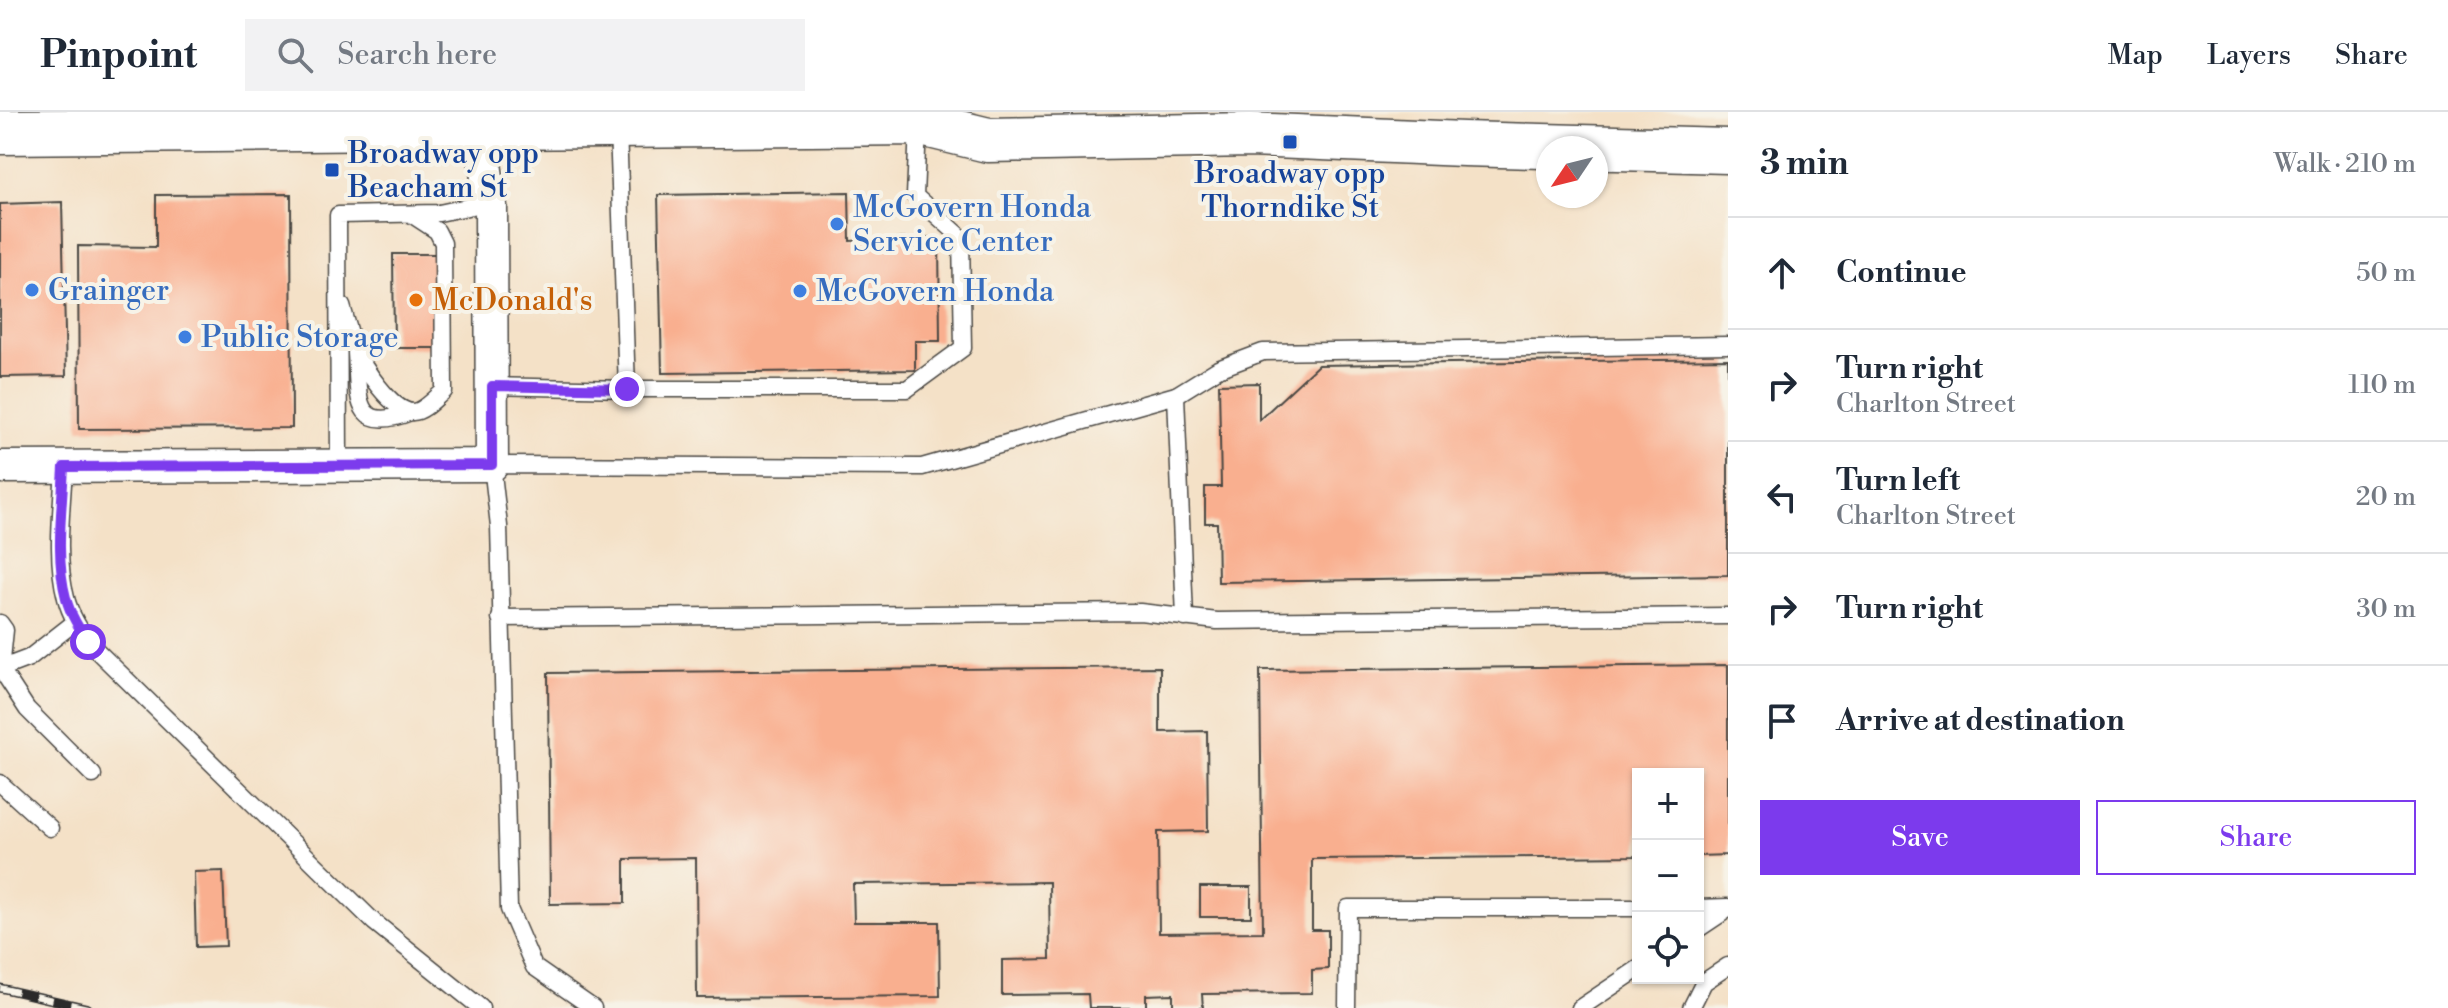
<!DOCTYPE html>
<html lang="en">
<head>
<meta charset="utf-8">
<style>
	:root { --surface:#fff; --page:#f2f2f3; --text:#1f2937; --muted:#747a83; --line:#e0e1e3; --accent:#7c3aed }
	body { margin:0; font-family:"Libre Bodoni",serif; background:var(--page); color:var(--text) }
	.controls { position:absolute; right:24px; bottom:24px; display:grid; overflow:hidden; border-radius:0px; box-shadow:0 2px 6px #0004 }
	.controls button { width:72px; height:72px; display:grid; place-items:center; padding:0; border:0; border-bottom:2px solid var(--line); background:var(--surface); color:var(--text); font:40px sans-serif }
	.compass { position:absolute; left:1536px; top:24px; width:72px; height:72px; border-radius:50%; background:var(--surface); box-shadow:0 2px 6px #0004; rotate:235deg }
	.stop { position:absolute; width:24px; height:24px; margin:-18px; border:6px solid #7c3aed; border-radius:50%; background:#fff }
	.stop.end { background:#7c3aed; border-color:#fff; box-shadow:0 2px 8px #0008 }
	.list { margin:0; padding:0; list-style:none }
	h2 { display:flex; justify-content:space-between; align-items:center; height:104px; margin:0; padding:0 32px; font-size:34px }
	h2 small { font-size:26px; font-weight:400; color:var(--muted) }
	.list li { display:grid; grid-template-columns:52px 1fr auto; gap:24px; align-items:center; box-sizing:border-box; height:112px; padding:0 32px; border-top:2px solid var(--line) }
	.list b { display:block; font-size:30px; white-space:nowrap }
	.list p { margin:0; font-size:26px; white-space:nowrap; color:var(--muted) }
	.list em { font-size:26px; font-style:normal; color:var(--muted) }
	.actions { display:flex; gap:16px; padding:24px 32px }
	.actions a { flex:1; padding:18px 0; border:2px solid var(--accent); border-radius:0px; text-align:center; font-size:28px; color:var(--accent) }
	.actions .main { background:var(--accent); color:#fff }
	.icon { flex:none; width:44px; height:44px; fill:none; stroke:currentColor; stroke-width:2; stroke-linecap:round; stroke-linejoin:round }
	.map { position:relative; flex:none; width:1728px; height:896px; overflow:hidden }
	header { display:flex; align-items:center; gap:48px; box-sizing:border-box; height:112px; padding:0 40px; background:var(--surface); border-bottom:2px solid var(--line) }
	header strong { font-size:38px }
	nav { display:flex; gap:44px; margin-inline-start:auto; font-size:28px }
	.search { width:560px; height:72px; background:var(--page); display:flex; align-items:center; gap:20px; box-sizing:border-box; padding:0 28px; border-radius:0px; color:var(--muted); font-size:30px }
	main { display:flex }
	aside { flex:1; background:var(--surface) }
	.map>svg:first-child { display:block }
	.building { fill:#f9af8f }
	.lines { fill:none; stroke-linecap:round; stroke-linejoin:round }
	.lane-casing { stroke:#494642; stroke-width:19 }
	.street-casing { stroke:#494642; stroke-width:35 }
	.primary-casing { stroke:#494642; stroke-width:47 }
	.lane { stroke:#fff; stroke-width:16 }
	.street { stroke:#fff; stroke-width:32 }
	.primary { stroke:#fff; stroke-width:44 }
	.rail-casing { stroke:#2b2b2b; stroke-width:9 }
	.rail { stroke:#f7f3e8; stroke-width:6; stroke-dasharray:18; stroke-linecap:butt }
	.route { stroke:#7c3aed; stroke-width:10 }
	.transit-dot { fill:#1a4fb4; stroke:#f7f3e8; stroke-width:3 }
	.shop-dot { fill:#3f7fe0; stroke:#f7f3e8; stroke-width:3 }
	.food-dot { fill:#e8710a; stroke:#f7f3e8; stroke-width:3 }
	.labels { text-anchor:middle; stroke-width:8; stroke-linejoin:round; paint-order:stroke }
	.transit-label { font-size:30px; fill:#164399; stroke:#f7f3e8; text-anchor:start }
	.shop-label { font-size:30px; fill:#366cbe; stroke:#f7f3e8; text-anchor:start }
	.food-label { font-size:30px; fill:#c56008; stroke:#f7f3e8; text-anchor:start }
</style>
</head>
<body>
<header>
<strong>Pinpoint</strong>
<div class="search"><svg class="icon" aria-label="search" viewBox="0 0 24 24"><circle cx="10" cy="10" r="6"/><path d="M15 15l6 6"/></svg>Search here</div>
<nav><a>Map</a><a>Layers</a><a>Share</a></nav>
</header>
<main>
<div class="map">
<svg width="1728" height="896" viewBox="0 0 1728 896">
	<rect width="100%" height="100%" fill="#f7f3e8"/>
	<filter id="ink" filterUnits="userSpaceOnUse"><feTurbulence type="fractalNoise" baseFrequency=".0125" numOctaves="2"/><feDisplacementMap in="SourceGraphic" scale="16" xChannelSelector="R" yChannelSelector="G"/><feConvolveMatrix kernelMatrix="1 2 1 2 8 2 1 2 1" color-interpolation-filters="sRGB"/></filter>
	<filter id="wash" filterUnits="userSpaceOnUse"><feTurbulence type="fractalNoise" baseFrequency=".006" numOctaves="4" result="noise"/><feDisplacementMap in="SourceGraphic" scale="32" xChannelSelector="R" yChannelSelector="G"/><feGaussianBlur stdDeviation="1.8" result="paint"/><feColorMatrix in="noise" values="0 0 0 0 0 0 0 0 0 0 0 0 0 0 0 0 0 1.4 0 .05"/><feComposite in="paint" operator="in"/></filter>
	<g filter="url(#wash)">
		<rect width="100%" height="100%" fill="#f4e1c7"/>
		<g id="blocks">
			<!-- building -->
			<g class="building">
				<path d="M849,80L850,129L939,125L940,229H915V258L662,261L658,83Z"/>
				<path d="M291,82L292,316L79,317L78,134L156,135V83Z"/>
				<path d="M62,90L66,264L0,265V92Z"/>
				<path d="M393,142H439L440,236H394Z"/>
				<path d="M1728,247V463L1218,470L1217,411H1205V375H1221L1219,272L1259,271V308L1318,253Z"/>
				<path d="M1728,553V743L1698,744V662H1638V744L1312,747V818H1328V857L1312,858V881L1202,882L1203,896H1173V882L1146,883V896H1089L1088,882L1002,883V848L1050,847L1049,770L853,772L854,810H939L940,884L697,886L696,746L625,747V791L550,792L548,561L1160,555V620L1207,619L1208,719L1158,720L1159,821L1263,820L1260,558Z"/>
				<path d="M223,759L226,834L196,835L194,760Z"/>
				<rect x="1200" y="775" width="51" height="30"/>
			</g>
		</g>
	</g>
	<g filter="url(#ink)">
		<use href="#blocks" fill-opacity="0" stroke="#494642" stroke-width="2"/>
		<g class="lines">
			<!-- lane casing -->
			<g class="lane-casing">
				<g id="lane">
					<path d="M618,16L627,277H907L963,236L961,125L915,84L918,15"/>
					<path d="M342,194C346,208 350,223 355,236C362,254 392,300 413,300C424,300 436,285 444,279L443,131L437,119L411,102"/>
					<path d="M356,241C359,284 352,323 411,300"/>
					<path d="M492,274L627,277"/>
					<path d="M1176,283L1218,257L1263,240L1728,233"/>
					<path d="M339,353L338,103L439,101L477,93L491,95"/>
					<path d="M64,355C62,397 55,445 66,486C70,502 79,516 88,530L374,810L481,896"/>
					<path d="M500,506L1140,500L1217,509L1728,504"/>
					<path d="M0,511L5,518L1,557L27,597L93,663"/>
					<path d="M0,557L29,546L75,510"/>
					<path d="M0,671L50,716"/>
					<path d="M1698,796L1728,795"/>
					<path d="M1698,817L1728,797"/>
					<path d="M593,896L534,855L509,797L499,414L492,353L922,355L1176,283L1185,506"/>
					<path d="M1347,896L1348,796H1638"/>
					<path d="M1580,896L1638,857"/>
					<path d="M1691,896L1704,870L1728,854"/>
				</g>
			</g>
			<!-- street casing -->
			<g class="street-casing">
				<path id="street" d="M0,355L492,353L491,95L480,15"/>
			</g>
			<!-- primary casing -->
			<g class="primary-casing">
				<path id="primary" d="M0,20L918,11L988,28L1250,23L1464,32L1728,39"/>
			</g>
			<!-- lane -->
			<use href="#lane" class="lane"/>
			<!-- street -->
			<use href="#street" class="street"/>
			<!-- primary -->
			<use href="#primary" class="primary"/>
			<!-- rail casing -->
			<g class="rail-casing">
				<path id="rail" d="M0,876L88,896"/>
			</g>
			<!-- rail -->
			<use href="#rail" class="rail"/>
		</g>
	</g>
	<g class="lines" filter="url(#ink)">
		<!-- route -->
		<path class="route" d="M88,530C79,516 70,502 66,486C55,445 62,397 64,355L492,353V274L627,277"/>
	</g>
	<!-- markers -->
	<g class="transit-dot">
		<rect x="1282" y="22" width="16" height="16" rx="4"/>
		<rect x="324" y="50" width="16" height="16" rx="4"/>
	</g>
	<g class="shop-dot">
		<circle cx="837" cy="112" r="8"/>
		<circle cx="32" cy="178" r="8"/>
		<circle cx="800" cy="179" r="8"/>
		<circle cx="185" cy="225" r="8"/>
	</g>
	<circle class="food-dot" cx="416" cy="188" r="8"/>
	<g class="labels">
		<!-- transit labels -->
		<g class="transit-label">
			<text x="348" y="51">Broadway opp<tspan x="348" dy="34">Beacham St</tspan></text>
			<text x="1290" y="71" text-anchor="middle">Broadway opp<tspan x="1290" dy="34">Thorndike St</tspan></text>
		</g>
		<!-- shop labels -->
		<g class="shop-label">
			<text x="853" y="105">McGovern Honda<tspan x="853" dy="34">Service Center</tspan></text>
			<text x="48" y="188">Grainger</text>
			<text x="816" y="189">McGovern Honda</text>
			<text x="201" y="235">Public Storage</text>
		</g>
		<!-- food labels -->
		<g class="food-label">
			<text x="432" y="198">McDonald's</text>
		</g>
	</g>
</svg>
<div class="controls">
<button>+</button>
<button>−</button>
<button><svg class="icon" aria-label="locate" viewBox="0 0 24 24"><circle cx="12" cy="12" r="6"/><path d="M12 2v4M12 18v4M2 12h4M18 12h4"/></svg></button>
</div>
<svg class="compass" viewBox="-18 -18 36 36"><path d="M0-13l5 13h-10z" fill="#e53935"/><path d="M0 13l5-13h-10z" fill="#747a83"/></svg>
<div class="stop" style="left:88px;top:530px"></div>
<div class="stop end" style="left:627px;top:277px"></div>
</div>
<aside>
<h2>3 min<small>Walk · 210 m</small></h2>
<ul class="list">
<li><svg class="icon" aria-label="ahead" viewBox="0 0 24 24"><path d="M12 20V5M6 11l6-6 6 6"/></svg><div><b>Continue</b></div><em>50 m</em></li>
<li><svg class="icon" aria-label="right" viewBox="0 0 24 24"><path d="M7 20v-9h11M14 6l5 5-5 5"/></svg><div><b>Turn right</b><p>Charlton Street</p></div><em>110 m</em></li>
<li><svg class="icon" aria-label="left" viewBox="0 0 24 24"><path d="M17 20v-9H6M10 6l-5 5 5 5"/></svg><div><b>Turn left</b><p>Charlton Street</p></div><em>20 m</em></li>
<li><svg class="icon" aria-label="right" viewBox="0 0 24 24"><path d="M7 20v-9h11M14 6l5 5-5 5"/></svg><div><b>Turn right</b></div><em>30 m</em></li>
<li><svg class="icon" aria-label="arrive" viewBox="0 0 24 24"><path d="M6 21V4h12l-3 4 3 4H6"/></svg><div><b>Arrive at destination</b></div></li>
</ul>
<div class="actions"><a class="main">Save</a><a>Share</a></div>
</aside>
</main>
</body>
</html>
